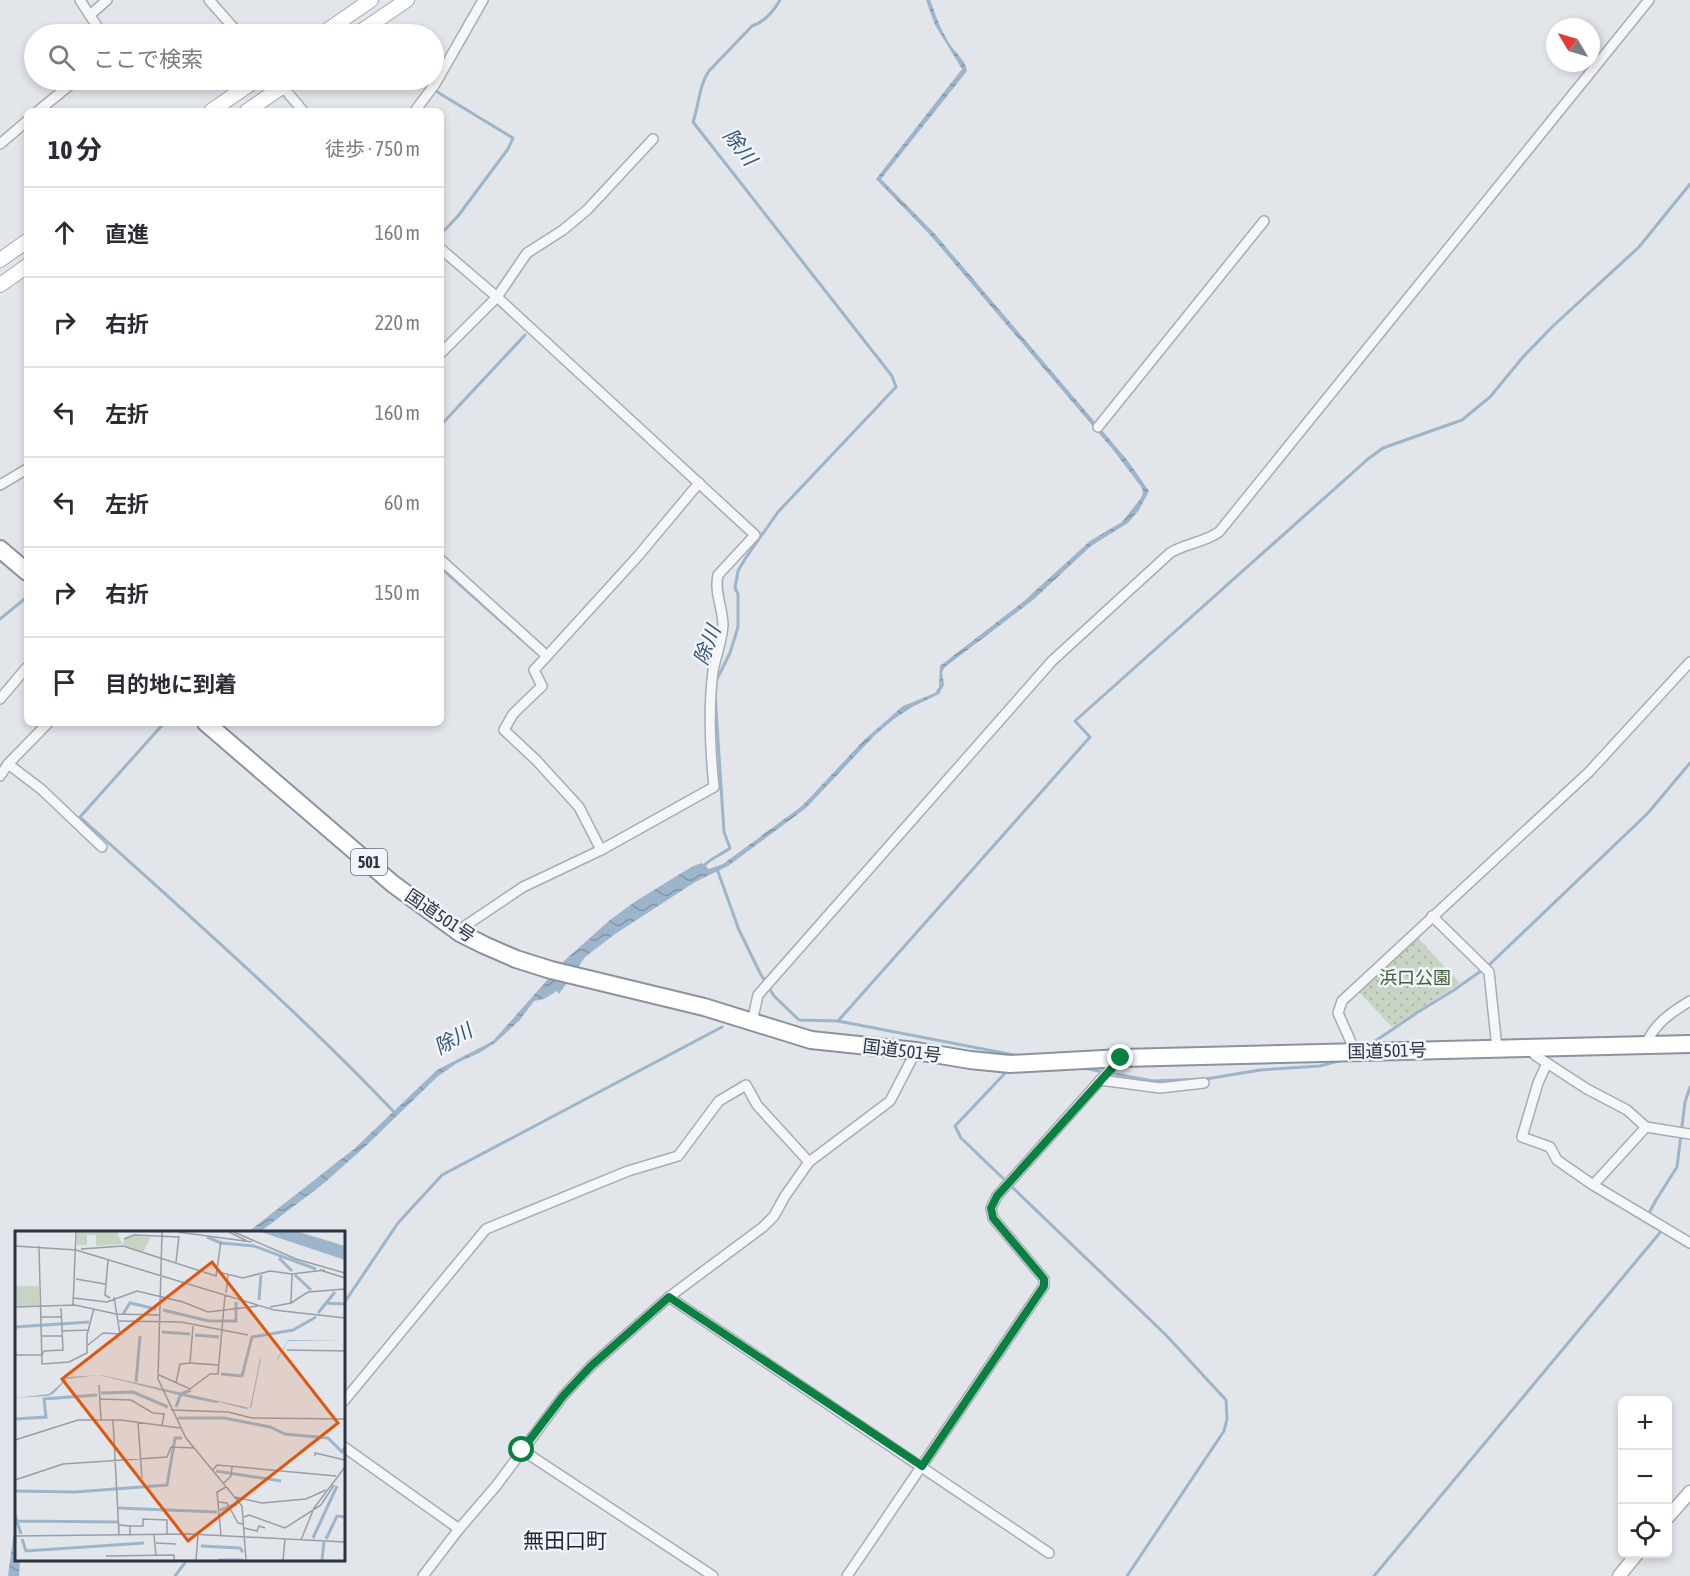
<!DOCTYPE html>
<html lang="ja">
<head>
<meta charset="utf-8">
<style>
	:root { --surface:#fff; --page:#f2f2f3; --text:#2b2b33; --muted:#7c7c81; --line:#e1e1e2 }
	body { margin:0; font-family:"Asap Condensed","Noto Sans JP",sans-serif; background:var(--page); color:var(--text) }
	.controls { position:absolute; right:18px; bottom:18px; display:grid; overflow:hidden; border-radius:9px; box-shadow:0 3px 9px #0003 }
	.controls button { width:54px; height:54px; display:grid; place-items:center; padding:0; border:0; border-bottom:2px solid var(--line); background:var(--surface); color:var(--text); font:30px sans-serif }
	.compass { position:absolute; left:1546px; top:18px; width:54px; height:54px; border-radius:50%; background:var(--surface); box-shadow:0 3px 9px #0003; rotate:308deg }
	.stop { position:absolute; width:18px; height:18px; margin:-14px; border:4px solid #0b8043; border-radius:50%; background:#fff }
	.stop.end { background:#0b8043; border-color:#fff; box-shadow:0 2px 6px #0008 }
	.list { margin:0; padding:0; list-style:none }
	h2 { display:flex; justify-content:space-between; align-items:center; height:78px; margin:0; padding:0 24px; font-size:26px }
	h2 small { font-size:20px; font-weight:400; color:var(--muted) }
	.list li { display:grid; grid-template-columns:39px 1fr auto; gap:18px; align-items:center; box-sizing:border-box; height:90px; padding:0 24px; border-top:2px solid var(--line) }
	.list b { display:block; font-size:22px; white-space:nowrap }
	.list em { font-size:20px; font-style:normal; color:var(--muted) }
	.icon { flex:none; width:33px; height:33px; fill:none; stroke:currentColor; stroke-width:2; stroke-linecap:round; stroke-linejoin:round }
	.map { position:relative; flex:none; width:1690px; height:1576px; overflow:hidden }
	.search { position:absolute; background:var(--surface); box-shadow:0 3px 9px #0003; left:24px; top:24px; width:420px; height:66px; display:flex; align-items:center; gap:15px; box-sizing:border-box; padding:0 21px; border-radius:33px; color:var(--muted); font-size:22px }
	.panel { position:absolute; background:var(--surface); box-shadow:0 3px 9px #0003; left:24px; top:108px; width:420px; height:618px; border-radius:9px }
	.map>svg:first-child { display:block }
	.green { fill:url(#green-dots) }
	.water { fill:url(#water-waves) }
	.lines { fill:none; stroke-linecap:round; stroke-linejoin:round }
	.stream { stroke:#9db5ca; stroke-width:3 }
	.street-casing { stroke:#a7acb5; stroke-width:12 }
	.secondary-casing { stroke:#a7acb5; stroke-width:15 }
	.primary-casing { stroke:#a1aab6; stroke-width:16 }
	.highway-casing { stroke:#8993a1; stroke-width:20 }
	.street { stroke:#f5f6f8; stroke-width:9 }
	.secondary { stroke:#fff; stroke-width:12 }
	.primary { stroke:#fff; stroke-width:14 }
	.highway { stroke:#fff; stroke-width:16 }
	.route { stroke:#0b8043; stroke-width:8 }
	.labels { text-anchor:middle; stroke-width:5; stroke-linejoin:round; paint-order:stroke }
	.shield { fill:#f1f4f8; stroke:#666e79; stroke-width:1.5 }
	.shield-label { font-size:16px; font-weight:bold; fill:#2a3443 }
	.street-label { font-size:18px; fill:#2a3443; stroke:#f1f4f8 }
	.park-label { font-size:18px; fill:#405e37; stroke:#f1f4f8 }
	.water-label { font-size:20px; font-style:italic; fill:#335477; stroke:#f1f4f8 }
	.quarter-label { font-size:21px; fill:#1c2533; stroke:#f1f4f8 }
	.inset-river { fill:none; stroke:#9db5ca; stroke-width:3 }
	.inset-road { fill:none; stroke:#989ea7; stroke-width:1.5 }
	.view { fill:#de570f; fill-opacity:0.15; stroke:#de570f; stroke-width:3 }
	.inset-edge { fill:none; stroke:#2a3443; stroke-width:3 }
</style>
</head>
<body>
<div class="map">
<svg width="1690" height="1576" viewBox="0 0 1690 1576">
	<defs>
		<pattern id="green-dots" width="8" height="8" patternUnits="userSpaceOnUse" patternTransform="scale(1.5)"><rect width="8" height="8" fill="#c8d4c3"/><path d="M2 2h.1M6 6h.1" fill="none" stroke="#acb7a9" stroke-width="1.8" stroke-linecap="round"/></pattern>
		<pattern id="water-waves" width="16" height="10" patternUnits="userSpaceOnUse" patternTransform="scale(1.5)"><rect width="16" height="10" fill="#9db5ca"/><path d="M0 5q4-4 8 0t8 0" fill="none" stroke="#8094a6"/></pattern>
	</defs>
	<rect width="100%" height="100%" fill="#e2e5ea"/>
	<!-- green -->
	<path class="green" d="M1417,937L1460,983L1392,1027L1358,991Z"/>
	<!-- water -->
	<g class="water">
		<path d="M926,0H930L931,2C936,17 941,30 949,43C955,52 966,61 967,71L881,179L935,234L1128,461L1149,491L1139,510L1128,523L1091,546L1033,600L945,667L942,672L944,685L939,694L912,707L894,719L875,735L806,808L728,866L695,882L615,934L585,957L559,994L557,991L544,999L534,1001L519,1021L495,1043L479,1053L457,1063L437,1077L368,1144L323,1184L260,1232H248L354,1149L437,1070L493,1041L565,960L610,920L636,901L693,866L702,863L709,869L723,864L802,806L864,740L903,706L935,693L939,687L940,666L1024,601L1090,541L1122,522L1141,498L1143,493L1142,488L1114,451L931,236L876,179L962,69L935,25Z"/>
		<path d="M16,1527V1560H20L19,1576H8L13,1538Z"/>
	</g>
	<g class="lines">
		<!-- stream -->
		<g class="stream">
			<path d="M423,80L439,93L513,138L508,149L458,216L441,234"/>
			<path d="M441,425L525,335"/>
			<path d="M441,568L538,654"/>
			<path d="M0,619L27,597"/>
			<path d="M716,681L730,653L738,627V594L735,588L738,571L745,559L778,512L896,387L892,376L693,122C699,105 699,85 709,71L752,26C765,22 773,12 780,0"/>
			<path d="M164,723L80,817C187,914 296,1009 395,1113"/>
			<path d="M703,867C709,858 722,855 730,848L724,832L715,694"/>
			<path d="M717,869L739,930L760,973L774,996L799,1020L838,1021L1019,1056"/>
			<path d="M838,1021L1090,737L1075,721L1368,459L1383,448L1462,420L1490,397L1523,357L1553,326L1639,247L1690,184"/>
			<path d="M1371,1044L1418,1012L1454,990L1488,966L1648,813L1690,763"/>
			<path d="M1084,1068L1104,1072"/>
			<path d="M1009,1069L957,1124L955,1126L961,1138L1166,1335L1226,1400L1227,1419L1224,1431L1127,1576"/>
			<path d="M1111,1073L1152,1081L1206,1079L1260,1070L1320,1066L1342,1060"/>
			<path d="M1649,1216V1213L1656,1200L1677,1167L1685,1102L1690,1087"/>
			<path d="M344,1303L398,1223L442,1175L722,1027"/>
			<path d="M175,1576L187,1560"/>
			<path d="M1374,1576L1663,1229"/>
		</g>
		<!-- street casing -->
		<g class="street-casing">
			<g id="street">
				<path d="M80,0L102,34"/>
				<path d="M209,0L239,34"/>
				<path d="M90,15L107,0"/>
				<path d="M282,86L303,111"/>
				<path d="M38,111L76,80"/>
				<path d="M415,111L435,84L483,0"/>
				<path d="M0,144L27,121"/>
				<path d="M441,249L497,297L755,535L718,575C714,592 723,609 723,625C722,641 716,656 713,671C708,710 710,748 714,787L601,850L523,887L465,926L460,933"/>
				<path d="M441,353L497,297L527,253L563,230L587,210L653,139"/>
				<path d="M1098,427L1264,221"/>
				<path d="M0,485L27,469"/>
				<path d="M441,560L547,656L534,670L542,686L513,714L504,730L536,760L579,807L601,850"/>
				<path d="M547,656L638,556L699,483"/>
				<path d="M0,699L27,667"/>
				<path d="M8,764L41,789L102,847"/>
				<path d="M0,776L8,764L48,723"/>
				<path d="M1432,916L1489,972L1497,1048"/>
				<path d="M752,1022L758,995L1052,661L1170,553C1186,543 1203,543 1219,532L1649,0"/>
				<path d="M1645,1046C1654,1024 1670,1013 1690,1001"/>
				<path d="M1530,1049L1536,1056L1547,1063L1538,1083L1522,1137L1550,1147L1557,1160L1593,1185L1690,1243"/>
				<path d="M1355,1051L1338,1013L1342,1001L1589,772L1690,662"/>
				<path d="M1547,1063L1587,1089L1627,1110L1646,1127"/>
				<path d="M1100,1080L1160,1088L1204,1083"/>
				<path d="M1593,1185L1646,1127L1690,1134"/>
				<path d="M669,1297L1049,1553"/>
				<path d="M344,1401L486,1229L628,1171L678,1156L719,1101L746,1085L757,1105L809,1162"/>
				<path d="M344,1447L459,1529"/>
				<path d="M522,1450L713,1576"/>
				<path d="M423,1576L459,1529L496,1486L563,1396L591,1366L669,1297L763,1227L774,1216L785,1196L809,1162L890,1101L916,1051"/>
				<path d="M847,1576L1044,1286V1279L993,1218L991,1208L997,1196L1120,1058"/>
			</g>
		</g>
		<!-- secondary casing -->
		<g class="secondary-casing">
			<g id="secondary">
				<path d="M1668,1517L1690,1492"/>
				<path d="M1619,1576L1637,1554"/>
			</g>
		</g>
		<!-- primary casing -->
		<g class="primary-casing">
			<g id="primary">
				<path d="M322,34L371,0"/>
				<path d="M357,34L407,0"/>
				<path d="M211,111L256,80"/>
				<path d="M247,111L292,80"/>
				<path d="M0,260L27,241"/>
				<path d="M0,285L27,266"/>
			</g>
		</g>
		<!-- highway casing -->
		<g class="highway-casing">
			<g id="highway">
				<path d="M0,549L27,572"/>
				<path d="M206,723L393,884L460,933L484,945L516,959L551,970L704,1007L811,1040L916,1051L970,1060L1010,1064L1121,1058L1690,1044"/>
			</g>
		</g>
		<!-- street -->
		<use href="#street" class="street"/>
		<!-- secondary -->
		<use href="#secondary" class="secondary"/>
		<!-- primary -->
		<use href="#primary" class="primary"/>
		<!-- highway -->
		<use href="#highway" class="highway"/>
	</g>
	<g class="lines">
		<!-- route -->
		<path class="route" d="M522,1450L563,1396L591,1366L669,1297L922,1466L1044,1286V1279L993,1218L991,1208L997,1196L1121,1058"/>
	</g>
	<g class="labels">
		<!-- shield labels -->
		<rect class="shield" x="351" y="849" width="36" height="26" rx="4.5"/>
		<g class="shield-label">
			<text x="369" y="868">501</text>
		</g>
		<!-- street labels -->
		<g class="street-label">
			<text transform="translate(440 916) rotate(34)" y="6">国道501号</text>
			<text transform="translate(902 1051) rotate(7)" y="6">国道501号</text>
			<text transform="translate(1387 1051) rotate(-1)" y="6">国道501号</text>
		</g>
		<!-- park labels -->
		<g class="park-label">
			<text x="1415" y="984">浜口公園</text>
		</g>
		<!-- water labels -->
		<g class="water-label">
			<text transform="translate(740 147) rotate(52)" y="7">除川</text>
			<text transform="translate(707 645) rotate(-69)" y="7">除川</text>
			<text transform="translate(453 1039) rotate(-30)" y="7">除川</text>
		</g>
		<!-- quarter labels -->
		<g class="quarter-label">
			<text x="565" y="1548">無田口町</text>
		</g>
	</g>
	<!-- overview -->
	<g transform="translate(15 1231)">
		<rect width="330" height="330" fill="#e2e5ea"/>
		<path d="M62,1H102L107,13L81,15V4H72V14H62ZM117,5L136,6L128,21L108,14L109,9ZM0,55H24V75H0Z" fill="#c8d4c3"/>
		<path d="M246,1H284L330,15V29ZM273,109L329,110H273L263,128H246L237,173L236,177H235L231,178L204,171L201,172L180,168L84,144L52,148L38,163L33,165L0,167L34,163L53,146L86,144L235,177L245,128H262Z" fill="#9db5ca"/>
		<path class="inset-river" d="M192,6L206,12L239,15L301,38M264,27L277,40M280,44L296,59M244,69L246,44M310,72L330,73M148,79L194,90H221V71M303,82L320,61M108,83L115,72L141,78M0,96L74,91M147,101L175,103M180,104L204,106M206,143L227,145L237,106L278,99L301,86M121,151L125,105M86,162L118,161L153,176M161,176L166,163L176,159M163,187H209L255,196L270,203L313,207L327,221L330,217M0,188L31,186L29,168L82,164M201,240L266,250M0,260L60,261L152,254L160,207H167M103,277L202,281M205,279L222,273M0,284L6,303M2,290L103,291M298,307L322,255M7,308L11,320L129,312M311,308L322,285L330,286M186,315L225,317L228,321M203,329H228M307,329L309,311"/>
		<path class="inset-road" d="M147,1L143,148L171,207L227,275L231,329M163,1L237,11M214,1L232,10M219,1L281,28L330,42M109,8L119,4L164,6M0,15L61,19L259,79L330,87M24,15L27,133L54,131L72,122V104L79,77M66,18L108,15L201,45L206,10M93,29L90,64L95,67M161,31L164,5M305,39L330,47M203,41L228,47L255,40L277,43L310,39M61,48L90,53M211,62L213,44M58,67L92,71L122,60L168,71L193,81L243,75M276,72L277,43M58,75L61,1M0,76L60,74L101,83L144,84M255,76L276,72L293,61L330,58M25,86H46M104,90L166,91L233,104M47,100L73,99M26,105H47M73,114L88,102L105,103L99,66M272,119L330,120M0,124H27L29,120L48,119L46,77M175,132L203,134M144,144L175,158L195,143H203L210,64M161,152L165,133L175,132L178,95M84,154L86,189M85,168L116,169L138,182L149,183L147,195M156,179L213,181L237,187L330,188M98,189L104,303M123,191L127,247M0,209L63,189H106L165,197M300,225V222L330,229M198,239L202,234L321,245M0,249L48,233L152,226L156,216L179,217M209,252L216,245L217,236M220,266L247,272L291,268L311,259M203,271L212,272L223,292L228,293M229,286L234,284L270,297L306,274L319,254M104,294L115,295V303M115,295H128V288L152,289V303M229,297L242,300L244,295L250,297M139,304L141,325M206,304L202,261L211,256M0,305L175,303L330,311M286,309L299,277L330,236M141,312L161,313M91,325L159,324V329M181,329L183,304M268,329L270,308"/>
		<path class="view" d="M197,31L323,192L173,310L47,148Z"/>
		<rect width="330" height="330" class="inset-edge"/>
	</g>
</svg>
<div class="controls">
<button>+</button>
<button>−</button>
<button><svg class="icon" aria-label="locate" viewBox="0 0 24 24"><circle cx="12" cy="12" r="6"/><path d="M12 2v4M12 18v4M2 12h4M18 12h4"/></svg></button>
</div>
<svg class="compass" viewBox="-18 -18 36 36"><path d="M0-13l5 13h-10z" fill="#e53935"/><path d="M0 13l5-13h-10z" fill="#7c7c81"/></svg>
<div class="stop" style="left:522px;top:1450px"></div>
<div class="stop end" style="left:1121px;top:1058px"></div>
<div class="search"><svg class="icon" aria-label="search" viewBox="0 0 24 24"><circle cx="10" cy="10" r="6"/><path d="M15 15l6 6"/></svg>ここで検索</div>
<section class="panel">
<h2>10 分<small>徒歩 · 750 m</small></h2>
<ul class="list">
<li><svg class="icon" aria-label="ahead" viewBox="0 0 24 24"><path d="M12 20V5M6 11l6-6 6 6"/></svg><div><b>直進</b></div><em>160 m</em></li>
<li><svg class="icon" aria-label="right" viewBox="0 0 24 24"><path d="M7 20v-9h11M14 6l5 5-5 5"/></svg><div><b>右折</b></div><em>220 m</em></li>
<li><svg class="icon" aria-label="left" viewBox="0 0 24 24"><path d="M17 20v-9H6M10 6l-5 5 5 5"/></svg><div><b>左折</b></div><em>160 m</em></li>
<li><svg class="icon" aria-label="left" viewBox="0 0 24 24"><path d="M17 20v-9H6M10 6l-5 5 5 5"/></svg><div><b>左折</b></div><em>60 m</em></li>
<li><svg class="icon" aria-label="right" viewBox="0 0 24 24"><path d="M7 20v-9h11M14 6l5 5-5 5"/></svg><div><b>右折</b></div><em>150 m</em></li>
<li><svg class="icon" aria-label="arrive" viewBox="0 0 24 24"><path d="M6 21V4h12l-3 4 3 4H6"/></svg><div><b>目的地に到着</b></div></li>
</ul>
</section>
</div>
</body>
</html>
